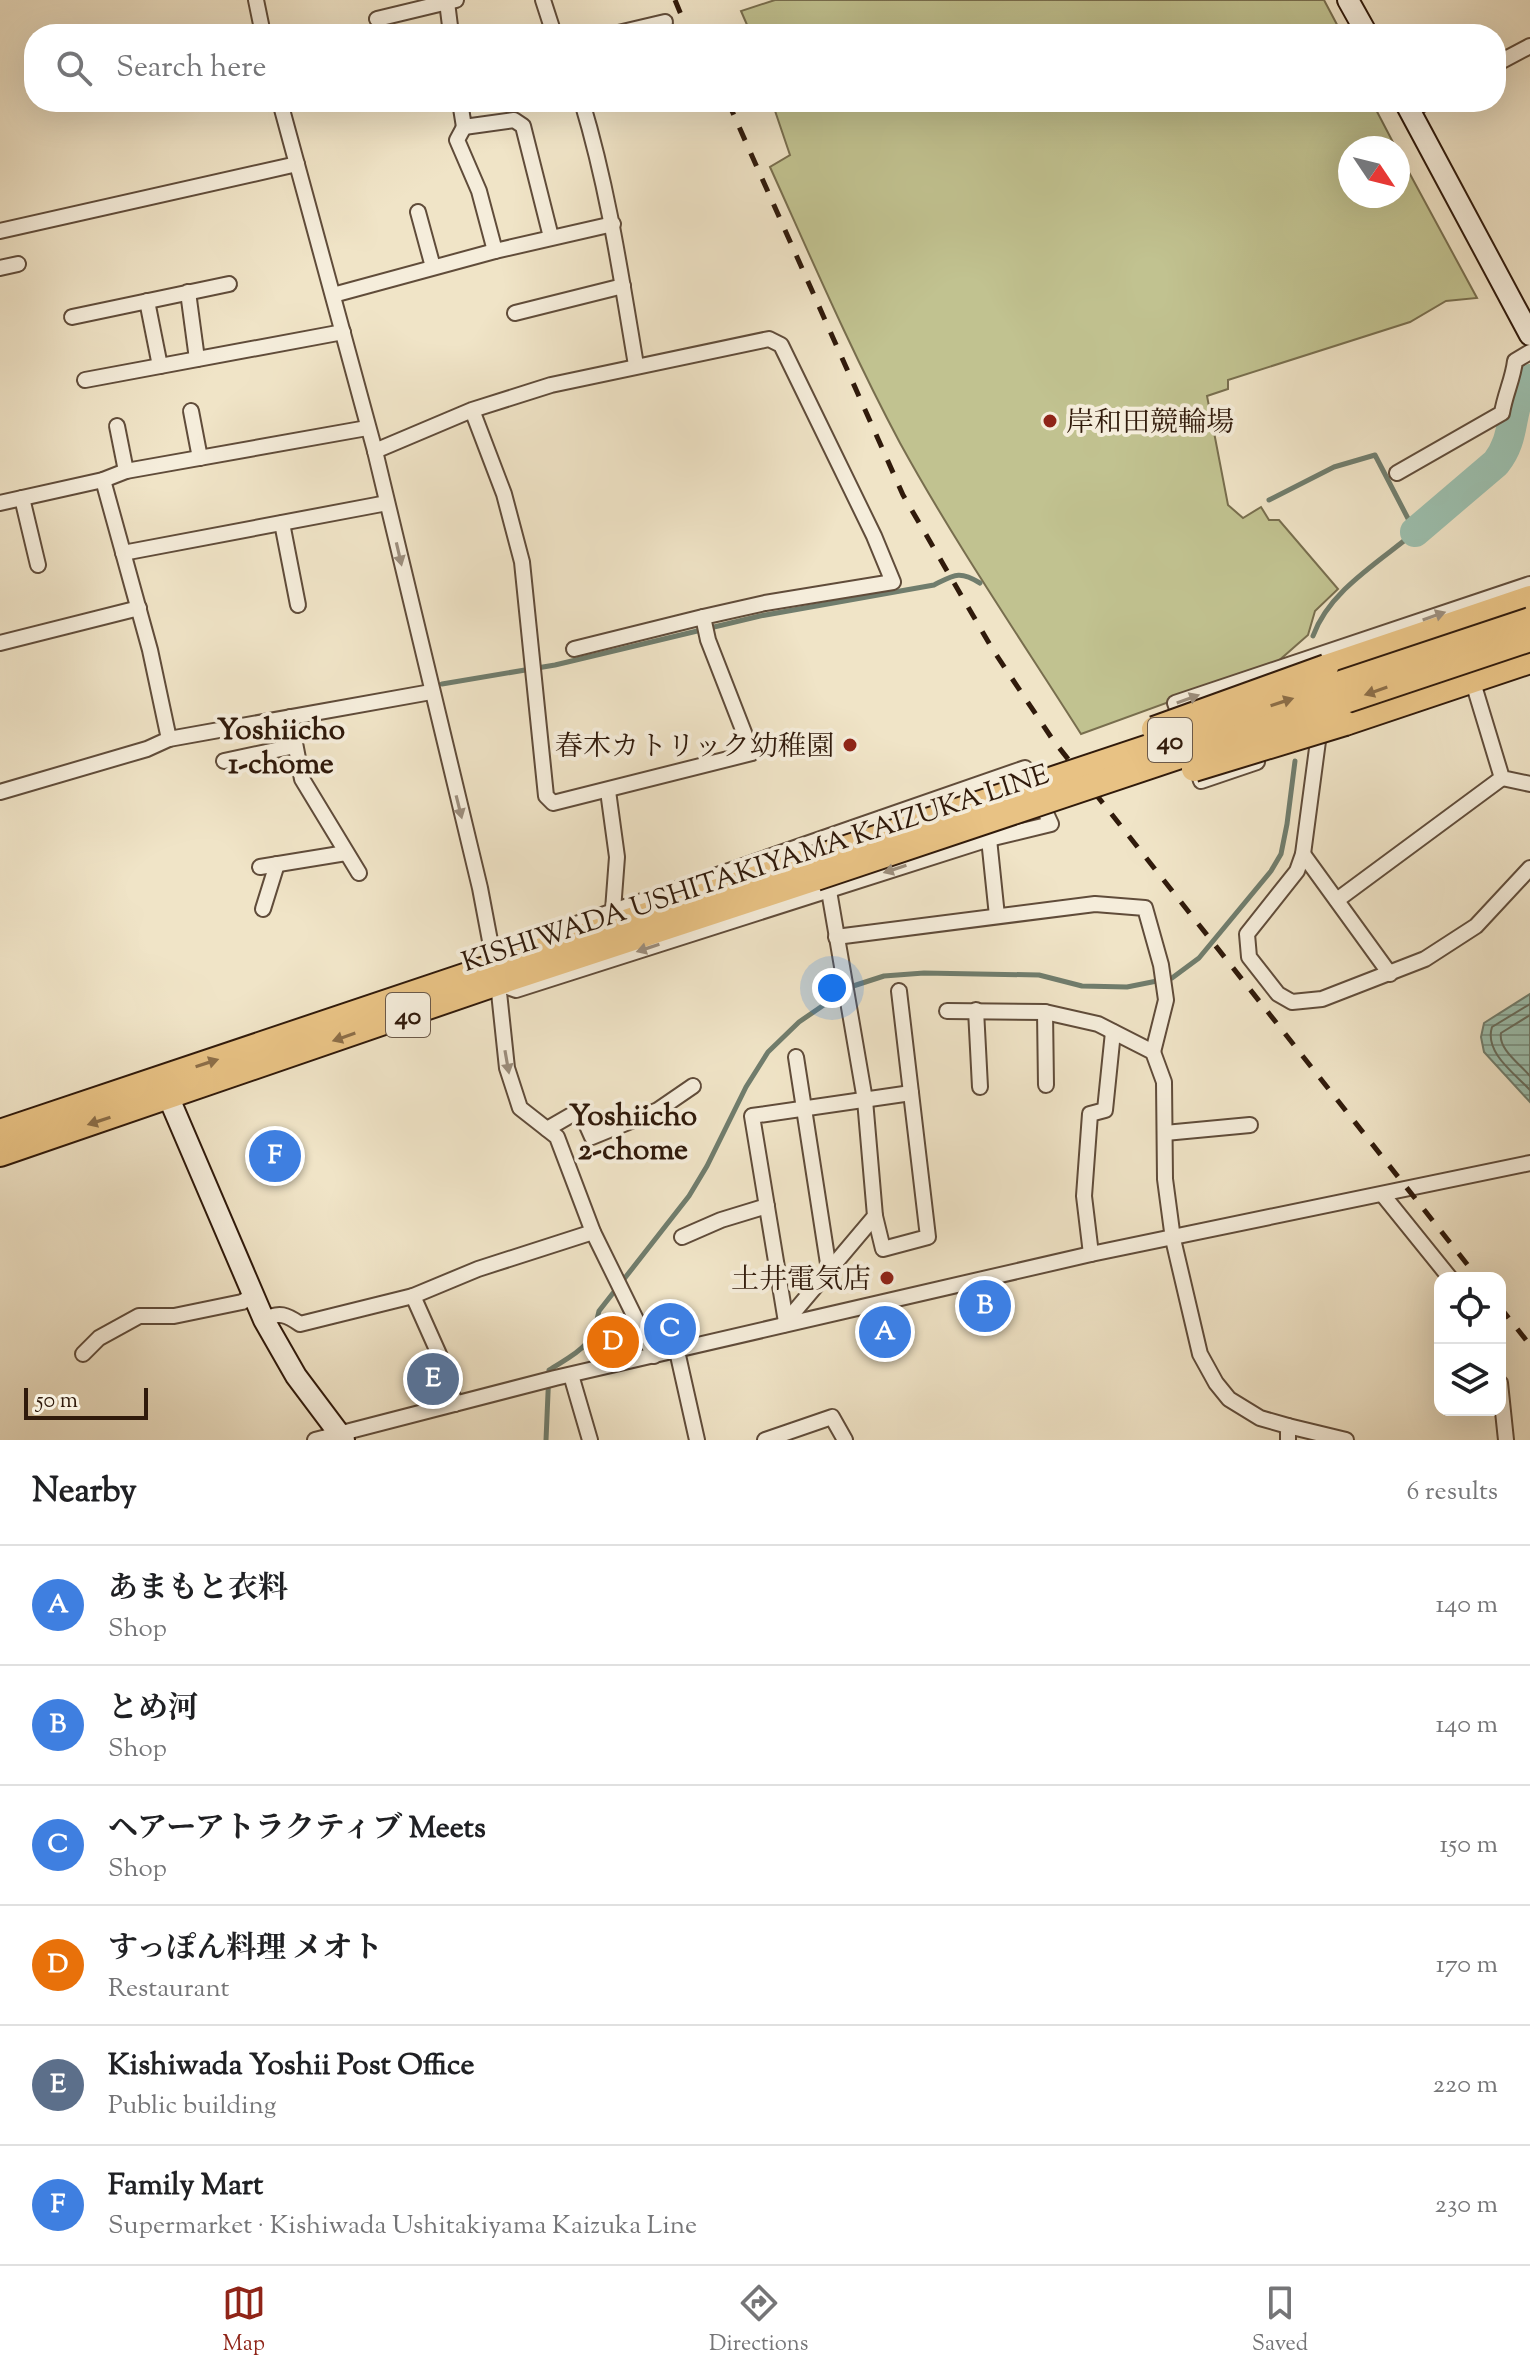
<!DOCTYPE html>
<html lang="en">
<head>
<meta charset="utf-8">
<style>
	:root { --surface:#fff; --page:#f2f2f2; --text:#202124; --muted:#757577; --line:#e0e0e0; --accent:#8f2418 }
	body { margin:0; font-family:"Sorts Mill Goudy","Noto Serif JP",serif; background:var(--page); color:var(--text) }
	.controls { position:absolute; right:24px; bottom:24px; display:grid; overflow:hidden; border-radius:16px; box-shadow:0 8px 32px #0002 }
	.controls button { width:72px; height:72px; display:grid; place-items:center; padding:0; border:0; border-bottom:2px solid var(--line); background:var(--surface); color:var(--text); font:40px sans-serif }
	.compass { position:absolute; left:1338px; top:136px; width:72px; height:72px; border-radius:50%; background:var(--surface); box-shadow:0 8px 32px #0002; rotate:125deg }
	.scale { position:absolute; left:24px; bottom:20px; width:124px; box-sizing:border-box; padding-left:8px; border:4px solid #301a0b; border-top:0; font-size:22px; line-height:28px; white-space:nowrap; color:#301a0b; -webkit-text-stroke:6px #f5eddb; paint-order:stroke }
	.you { position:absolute; left:832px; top:988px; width:28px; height:28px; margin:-20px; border:6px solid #fff; border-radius:50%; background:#1a73e8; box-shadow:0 0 0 12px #1a73e833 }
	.badge { display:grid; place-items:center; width:52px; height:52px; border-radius:50%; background:var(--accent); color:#fff; font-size:26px; font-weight:700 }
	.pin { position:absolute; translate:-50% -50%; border:4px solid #fff; box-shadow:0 2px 8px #0006 }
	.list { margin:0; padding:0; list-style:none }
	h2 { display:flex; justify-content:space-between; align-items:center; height:104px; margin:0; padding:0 32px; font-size:34px }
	h2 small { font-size:26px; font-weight:400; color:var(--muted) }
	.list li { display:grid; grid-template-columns:52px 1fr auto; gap:24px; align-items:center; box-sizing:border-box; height:120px; padding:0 32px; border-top:2px solid var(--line) }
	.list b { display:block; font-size:30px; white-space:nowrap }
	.list p { margin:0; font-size:26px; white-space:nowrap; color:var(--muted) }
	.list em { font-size:26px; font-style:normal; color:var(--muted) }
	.icon { flex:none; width:44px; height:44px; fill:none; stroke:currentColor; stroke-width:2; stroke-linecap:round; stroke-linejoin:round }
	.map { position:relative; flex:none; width:1530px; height:1440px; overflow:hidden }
	.search { position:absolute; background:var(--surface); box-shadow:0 8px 32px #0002; left:24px; right:24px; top:24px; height:88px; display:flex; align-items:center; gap:20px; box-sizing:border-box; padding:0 28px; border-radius:32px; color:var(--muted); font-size:30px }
	.sheet { height:824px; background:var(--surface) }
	nav { display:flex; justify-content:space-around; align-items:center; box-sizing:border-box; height:112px; border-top:2px solid var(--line); background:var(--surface); font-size:22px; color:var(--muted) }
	nav a { display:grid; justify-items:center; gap:4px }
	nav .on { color:var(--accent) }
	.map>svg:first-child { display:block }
	.pitch { fill:#c1c290; stroke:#786e4e; stroke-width:2 }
	.water { fill:url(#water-rules); stroke:#707d6d; stroke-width:2 }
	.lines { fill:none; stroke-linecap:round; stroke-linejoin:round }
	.shore { stroke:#666c5c; stroke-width:2 }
	.stream { stroke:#707d6d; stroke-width:5 }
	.river { stroke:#9bbfae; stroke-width:30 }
	.street-casing { stroke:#604c3a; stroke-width:18 }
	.secondary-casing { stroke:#301a0b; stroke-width:24 }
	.primary-casing { stroke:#301a0b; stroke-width:28 }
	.street { stroke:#f5eddb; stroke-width:14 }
	.secondary { stroke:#f5eddb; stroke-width:20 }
	.primary { stroke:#e8c284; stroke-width:24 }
	.rail { stroke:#301a0b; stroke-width:5; stroke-dasharray:14 14; stroke-linecap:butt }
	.primary-bridge-casing { stroke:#301a0b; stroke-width:28; stroke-linecap:butt }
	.primary-bridge { stroke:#e8c284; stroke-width:24 }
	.oneway { fill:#9c8e7d }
	.oneway2 { fill:#8c6e48 }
	.poi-dot { fill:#8f2418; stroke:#f5eddb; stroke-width:3 }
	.labels { text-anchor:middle; stroke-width:8; stroke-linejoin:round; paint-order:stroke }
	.shield { fill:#f5eddb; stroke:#6b5949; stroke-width:2 }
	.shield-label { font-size:26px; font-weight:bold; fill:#301a0b }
	.poi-label { font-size:28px; fill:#301a0b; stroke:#f5eddb; text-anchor:end }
	.street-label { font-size:28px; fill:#301a0b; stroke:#f5eddb }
	.neighbourhood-label { font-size:30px; font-weight:bold; fill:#301a0b; stroke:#f5eddb }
</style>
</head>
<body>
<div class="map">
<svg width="1530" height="1440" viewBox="0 0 1530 1440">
	<defs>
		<pattern id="water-rules" width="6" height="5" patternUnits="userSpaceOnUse" patternTransform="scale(2)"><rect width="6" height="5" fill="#9bbfae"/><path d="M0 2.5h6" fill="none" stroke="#7f9a8c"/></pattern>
	</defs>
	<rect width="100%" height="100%" fill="#f0e4c7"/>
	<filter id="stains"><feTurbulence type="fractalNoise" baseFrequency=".0025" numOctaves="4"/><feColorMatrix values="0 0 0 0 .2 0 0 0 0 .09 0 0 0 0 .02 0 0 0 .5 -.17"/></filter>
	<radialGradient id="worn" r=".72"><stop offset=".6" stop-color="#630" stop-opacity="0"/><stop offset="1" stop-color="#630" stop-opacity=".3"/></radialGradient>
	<!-- pitch -->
	<g class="pitch">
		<path d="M775,0H1324L1342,34H751L741,11Z"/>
		<path d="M772,102H1372L1396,148H1350V196H1398V152L1477,298L1446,301L1410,322L1228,380V389L1207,396L1228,505L1243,518L1261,507L1269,520H1279L1338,589L1315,611L1308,635L1276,663L1081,734C1020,638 955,543 900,443C852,353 812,260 770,167L790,155Z"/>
	</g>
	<!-- water -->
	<path class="water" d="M1530,994V1102L1484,1052L1481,1037L1484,1023Z"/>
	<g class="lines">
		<!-- shore -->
		<g class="shore">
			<path d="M1530,1004L1492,1027C1484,1052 1514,1073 1530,1090"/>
			<path d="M1530,1015L1501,1033C1498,1049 1520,1064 1530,1076"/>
		</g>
		<!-- stream -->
		<g class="stream">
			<path d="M1269,500L1334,467L1375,455L1415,532C1379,562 1329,591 1313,636"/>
			<path d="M442,684L555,665L760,616L934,585C954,575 959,570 980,583"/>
			<path d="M546,1440L549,1370C579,1351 592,1348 599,1311L689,1196L707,1166L746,1087L768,1052L799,1022L850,987L884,976L924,973L1039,975L1082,986L1127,987L1172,978L1199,958L1271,871L1281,854L1287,824L1295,761"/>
		</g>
		<!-- river -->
		<path class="river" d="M1415,532L1496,463C1519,434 1506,407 1530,379"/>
		<!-- street casing -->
		<g class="street-casing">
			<g id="street">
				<path d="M256,0L263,34"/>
				<path d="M543,0L554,34"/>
				<path d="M447,2L451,34"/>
				<path d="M377,19L456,0"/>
				<path d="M614,34L665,22"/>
				<path d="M1496,64L1530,46"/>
				<path d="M280,102L375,451L480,888L498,983L507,1068L520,1108L557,1137L593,1232L654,1356"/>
				<path d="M460,102L464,127L514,120L523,126L551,237"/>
				<path d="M582,102C608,188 621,276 636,365"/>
				<path d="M1410,111L1426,102"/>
				<path d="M464,127L457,140L479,191L495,251"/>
				<path d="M418,212L433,267"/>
				<path d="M0,231L297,164"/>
				<path d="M0,268L18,264"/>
				<path d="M188,292L197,359"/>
				<path d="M333,295L495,251L613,224"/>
				<path d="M147,301L160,366"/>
				<path d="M515,313L623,286"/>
				<path d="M72,317L229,284"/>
				<path d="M85,380L343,332"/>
				<path d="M191,411L200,458"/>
				<path d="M117,426L126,471"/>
				<path d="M375,451L472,410L551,385L769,339L781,345L874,536L893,582L765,603L703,617L708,640L752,753L553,803L546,796L522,562L504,494L472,410"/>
				<path d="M1397,473L1502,413C1505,394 1513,379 1515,361L1530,352"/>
				<path d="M22,498L38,565"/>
				<path d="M0,503L103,480L126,471L367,428"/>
				<path d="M282,523L298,605"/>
				<path d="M123,553L387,503"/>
				<path d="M0,643L139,608"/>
				<path d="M574,649L703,617"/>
				<path d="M1475,689L1502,778L1530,784"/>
				<path d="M290,717L302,779L359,873"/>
				<path d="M1183,726L1175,703L1530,584"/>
				<path d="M169,739L431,692"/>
				<path d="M1318,741L1303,854L1297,871L1247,934L1249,957L1278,994L1292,1002L1322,999L1425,959L1476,926L1530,868"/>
				<path d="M224,761L295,746"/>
				<path d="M1195,761L1201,781L1257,762"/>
				<path d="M608,791L617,857L613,910"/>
				<path d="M0,792L147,749L169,739L150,650L103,480"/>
				<path d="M989,839L997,916"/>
				<path d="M1303,854L1390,974"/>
				<path d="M260,867L346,853"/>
				<path d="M1337,900L1502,778"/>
				<path d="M263,909L277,864"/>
				<path d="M836,937L1095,904L1145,908L1161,965L1166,1000L1153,1052"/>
				<path d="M494,966L504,949L1025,768L1051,824L989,839L516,990L499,984"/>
				<path d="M976,1010L980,1087"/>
				<path d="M947,1011L1045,1012L1098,1024L1153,1052L1164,1082L1165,1179L1173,1239L1200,1354L1216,1383L1229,1399L1260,1418L1288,1426V1440"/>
				<path d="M1045,1012L1046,1085"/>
				<path d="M796,1057L829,1270"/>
				<path d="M547,1129L580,1110L592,1137L658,1110L693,1086"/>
				<path d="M1165,1133L1250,1125"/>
				<path d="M1383,1195L1450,1278"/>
				<path d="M875,1216L883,1249L928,1237L899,991"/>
				<path d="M682,1237L721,1220L767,1206"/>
				<path d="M1091,1254L1084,1196L1090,1114L1105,1110L1113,1032"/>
				<path d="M413,1296L442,1361L455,1404"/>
				<path d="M264,1320C279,1311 287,1315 300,1324L413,1296L478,1269L593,1232"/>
				<path d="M786,1322L752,1116L911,1093"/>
				<path d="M783,1325L875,1216L865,1100L829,891"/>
				<path d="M677,1351L697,1440"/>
				<path d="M83,1354L99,1338L139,1316H174L242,1302L253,1296"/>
				<path d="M571,1375L590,1440"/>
				<path d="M1500,1383L1506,1440"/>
				<path d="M1288,1426L1346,1440"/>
				<path d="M315,1440L555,1378L1091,1254L1530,1163"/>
				<path d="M765,1440L832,1417L845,1440"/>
			</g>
		</g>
		<!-- secondary casing -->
		<g class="secondary-casing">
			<g id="secondary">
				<path d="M1348,0L1367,34"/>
				<path d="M1405,102L1530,335"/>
				<path d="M162,1082L264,1320L296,1376L344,1440"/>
			</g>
		</g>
		<!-- primary casing -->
		<g class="primary-casing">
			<g id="primary">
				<path d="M1326,667L1530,598"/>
				<path d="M1345,723L1530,661"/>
				<path d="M0,1132L810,860"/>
				<path d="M0,1154L512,978L816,878"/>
			</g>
		</g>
		<!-- street -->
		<use href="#street" class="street"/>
		<!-- secondary -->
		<use href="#secondary" class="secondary"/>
		<!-- primary -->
		<use href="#primary" class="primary"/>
		<!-- rail -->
		<g class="rail">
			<path d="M675,0L689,34"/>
			<path d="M728,102L903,495L993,650L1053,740L1478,1278"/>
			<path d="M1500,1307L1530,1345"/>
		</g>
		<!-- primary-bridge casing -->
		<g class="primary-bridge-casing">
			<g id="primary-bridge">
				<path d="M1154,729L1326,667"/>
				<path d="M1194,769L1345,723"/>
				<path d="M810,860L1530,620"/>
				<path d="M816,878L1530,639"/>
			</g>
		</g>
		<!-- primary-bridge -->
		<use href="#primary-bridge" class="primary-bridge"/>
	</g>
	<!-- one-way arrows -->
	<defs><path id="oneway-solid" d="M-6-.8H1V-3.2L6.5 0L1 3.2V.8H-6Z" transform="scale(2)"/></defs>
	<g class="oneway">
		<use href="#oneway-solid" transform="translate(399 554) rotate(77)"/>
		<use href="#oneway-solid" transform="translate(1434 616) rotate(-19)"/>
		<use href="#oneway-solid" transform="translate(1188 699) rotate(-20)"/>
		<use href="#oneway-solid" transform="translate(459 807) rotate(76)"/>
		<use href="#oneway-solid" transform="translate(895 869) rotate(162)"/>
		<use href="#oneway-solid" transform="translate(648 948) rotate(162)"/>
		<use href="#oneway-solid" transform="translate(507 1062) rotate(80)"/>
	</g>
	<g class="oneway2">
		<use href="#oneway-solid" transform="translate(1376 691) rotate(161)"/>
		<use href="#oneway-solid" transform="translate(1282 702) rotate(-18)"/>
		<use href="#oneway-solid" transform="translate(344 1037) rotate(161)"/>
		<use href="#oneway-solid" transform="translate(207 1063) rotate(-18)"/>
		<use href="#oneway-solid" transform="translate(99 1121) rotate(162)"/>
	</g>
	<!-- markers -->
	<g class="poi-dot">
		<circle cx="1050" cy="421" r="8"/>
		<circle cx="850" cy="745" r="8"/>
		<circle cx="887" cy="1278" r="8"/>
	</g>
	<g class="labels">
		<!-- shield labels -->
		<g class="shield">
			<rect x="1148" y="718" width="44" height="44" rx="6"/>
			<rect x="386" y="993" width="44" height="44" rx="6"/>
		</g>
		<g class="shield-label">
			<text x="1170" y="749">40</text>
			<text x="408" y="1024">40</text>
		</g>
		<!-- poi labels -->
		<g class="poi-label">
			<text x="1066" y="431" text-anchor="start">岸和田競輪場</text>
			<text x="834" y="755">春木カトリック幼稚園</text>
			<text x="871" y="1288">土井電気店</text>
		</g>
		<!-- street labels -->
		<g class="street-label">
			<text transform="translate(755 867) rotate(-18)" y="10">KISHIWADA USHITAKIYAMA KAIZUKA LINE</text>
		</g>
		<!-- neighbourhood labels -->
		<g class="neighbourhood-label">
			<text x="281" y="739">Yoshiicho<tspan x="281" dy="34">1-chome</tspan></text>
			<text x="633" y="1125">Yoshiicho<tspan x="633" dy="34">2-chome</tspan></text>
		</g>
	</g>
	<rect width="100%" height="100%" filter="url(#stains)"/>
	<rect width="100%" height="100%" fill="url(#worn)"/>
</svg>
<div class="controls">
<button><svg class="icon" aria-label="locate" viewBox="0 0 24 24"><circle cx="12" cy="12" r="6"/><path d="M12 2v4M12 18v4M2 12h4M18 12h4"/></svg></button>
<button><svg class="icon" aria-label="layers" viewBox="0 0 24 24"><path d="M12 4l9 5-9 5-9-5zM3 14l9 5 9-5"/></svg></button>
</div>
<svg class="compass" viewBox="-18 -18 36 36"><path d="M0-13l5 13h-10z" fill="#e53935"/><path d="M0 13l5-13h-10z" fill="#757577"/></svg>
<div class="scale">50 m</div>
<div class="you"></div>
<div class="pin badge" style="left:885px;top:1332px;background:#3f7fe0">A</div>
<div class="pin badge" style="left:985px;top:1306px;background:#3f7fe0">B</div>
<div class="pin badge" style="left:670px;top:1329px;background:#3f7fe0">C</div>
<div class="pin badge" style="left:613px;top:1342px;background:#e8710a">D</div>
<div class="pin badge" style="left:433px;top:1379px;background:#5c6f8a">E</div>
<div class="pin badge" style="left:275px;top:1156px;background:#3f7fe0">F</div>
<div class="search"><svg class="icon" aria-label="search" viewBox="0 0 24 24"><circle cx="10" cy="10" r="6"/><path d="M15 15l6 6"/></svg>Search here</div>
</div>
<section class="sheet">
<h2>Nearby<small>6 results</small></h2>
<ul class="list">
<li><span class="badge" style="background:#3f7fe0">A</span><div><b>あまもと衣料</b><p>Shop</p></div><em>140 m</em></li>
<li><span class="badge" style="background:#3f7fe0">B</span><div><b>とめ河</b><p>Shop</p></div><em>140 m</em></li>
<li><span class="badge" style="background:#3f7fe0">C</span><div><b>ヘアーアトラクティブ Meets</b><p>Shop</p></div><em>150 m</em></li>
<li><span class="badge" style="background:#e8710a">D</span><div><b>すっぽん料理 メオト</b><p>Restaurant</p></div><em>170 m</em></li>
<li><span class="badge" style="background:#5c6f8a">E</span><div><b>Kishiwada Yoshii Post Office</b><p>Public building</p></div><em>220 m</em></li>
<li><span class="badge" style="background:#3f7fe0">F</span><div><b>Family Mart</b><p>Supermarket · Kishiwada Ushitakiyama Kaizuka Line</p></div><em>230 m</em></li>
</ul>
</section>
<nav>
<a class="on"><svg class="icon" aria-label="map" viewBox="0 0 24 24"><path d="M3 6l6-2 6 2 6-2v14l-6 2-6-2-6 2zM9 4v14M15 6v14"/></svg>Map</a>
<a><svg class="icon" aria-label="directions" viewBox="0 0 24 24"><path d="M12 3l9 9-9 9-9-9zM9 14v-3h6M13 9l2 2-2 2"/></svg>Directions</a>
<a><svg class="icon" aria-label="saved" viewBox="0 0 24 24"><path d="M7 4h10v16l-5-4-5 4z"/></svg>Saved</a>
</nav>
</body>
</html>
